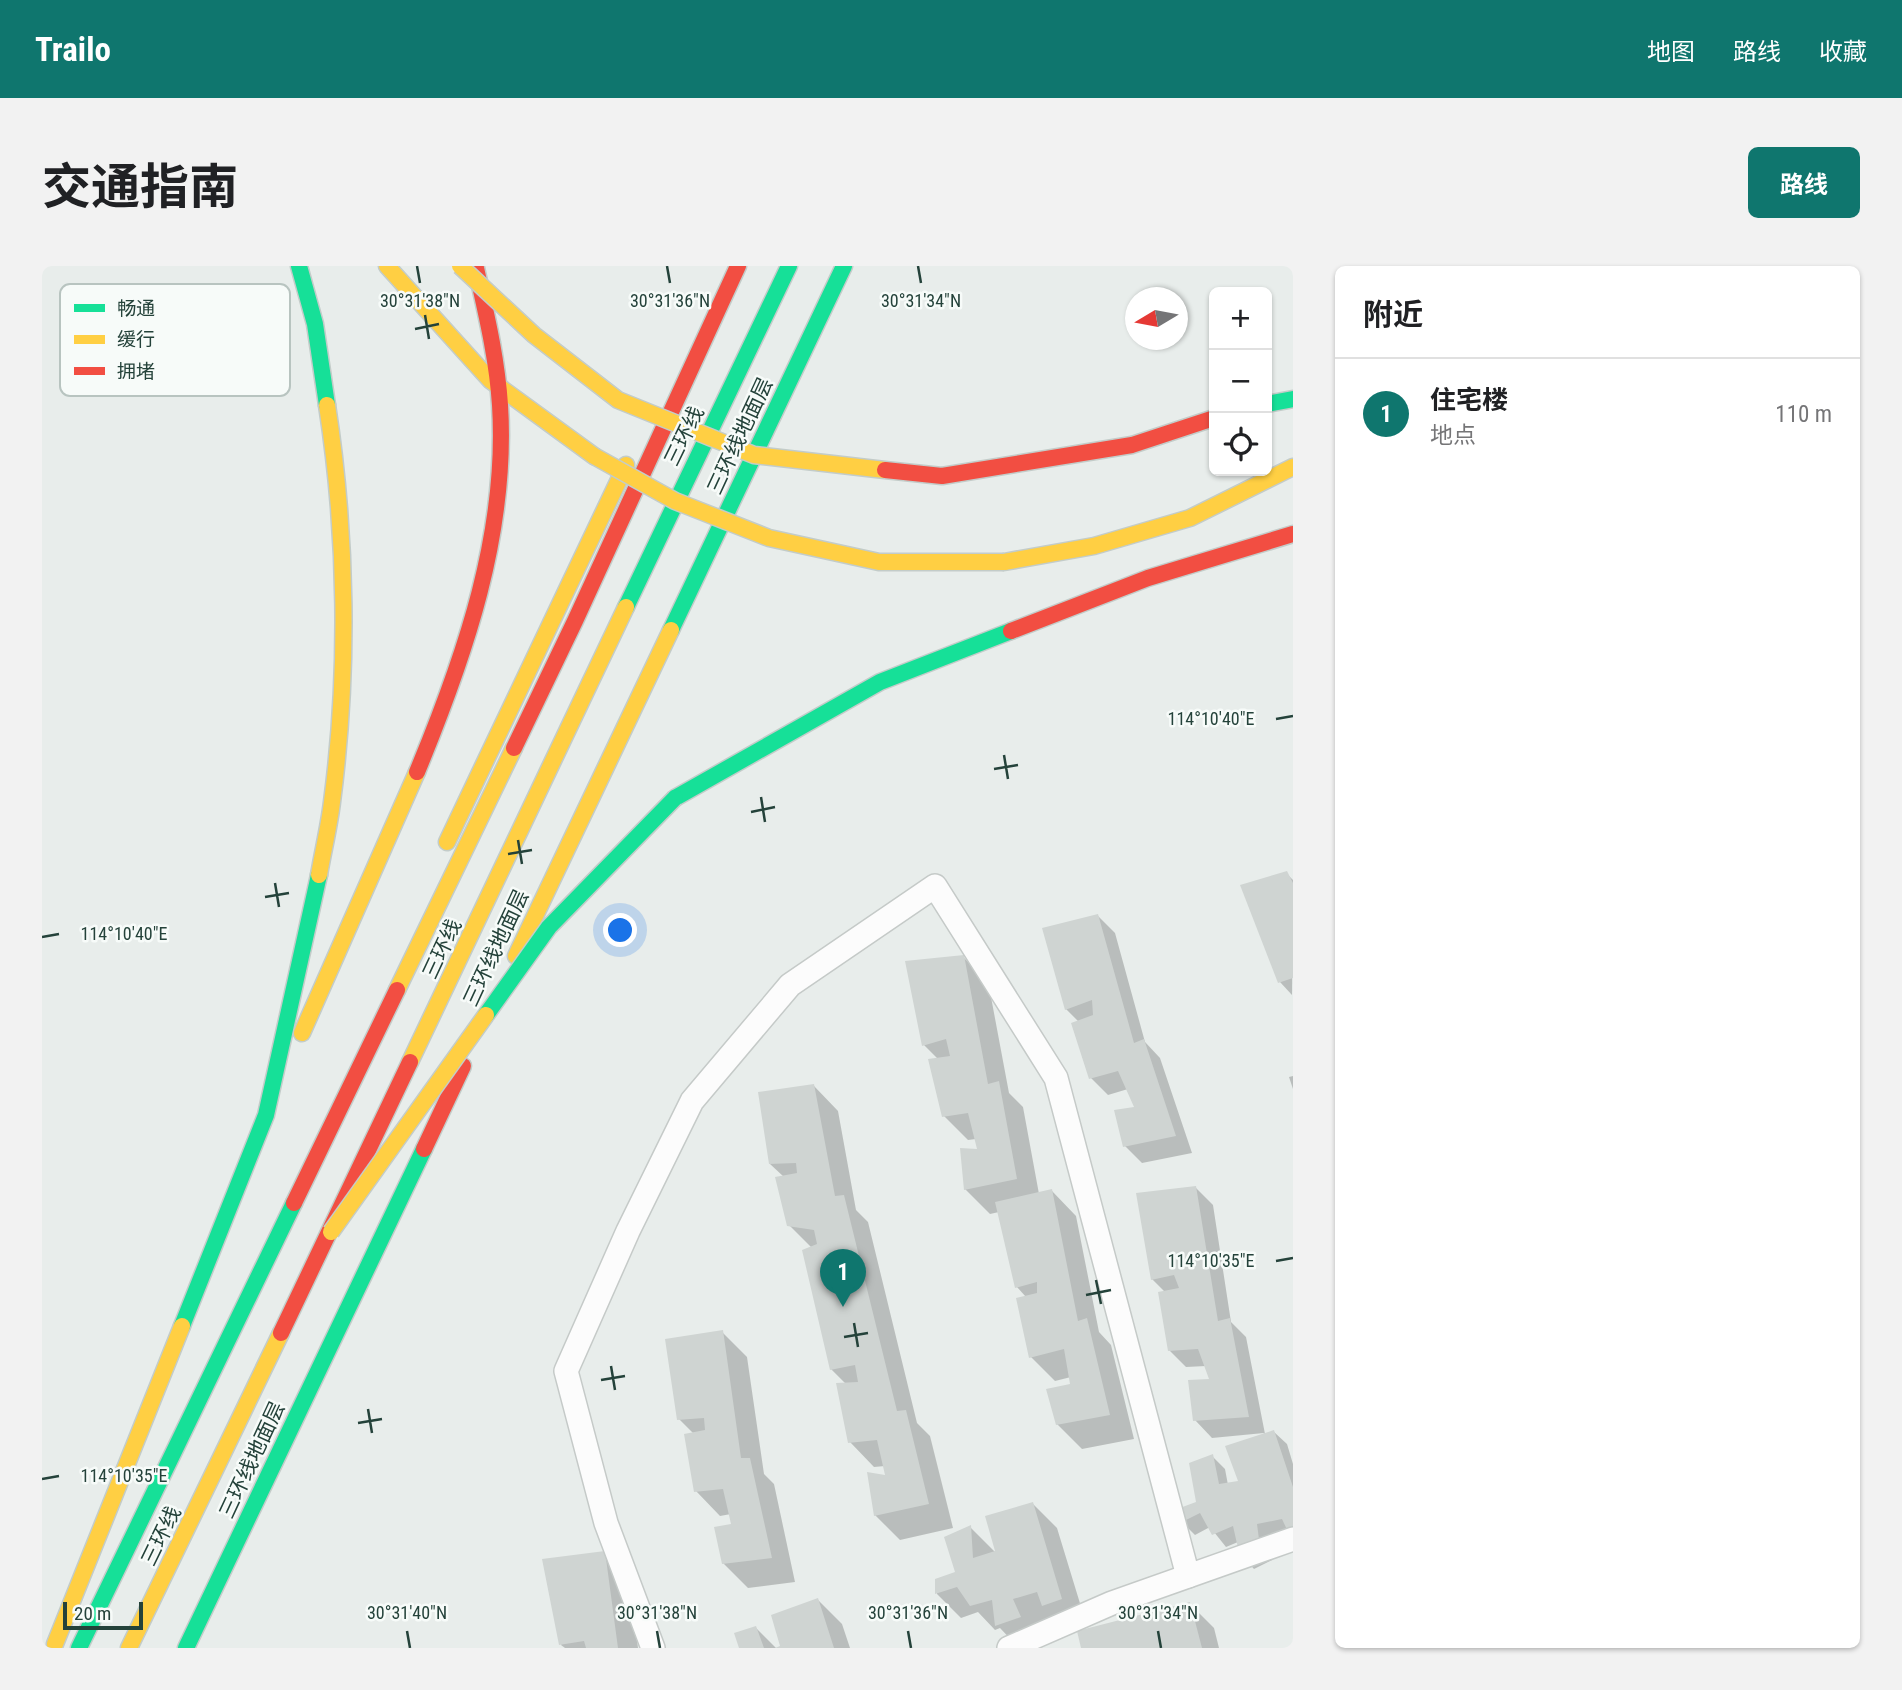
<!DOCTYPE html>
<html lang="zh">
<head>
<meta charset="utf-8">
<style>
	:root { --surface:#fff; --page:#f2f2f2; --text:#202124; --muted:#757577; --line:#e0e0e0; --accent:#0f766e }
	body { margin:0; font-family:"Roboto Condensed","Noto Sans SC",sans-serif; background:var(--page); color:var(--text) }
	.controls { position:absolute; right:21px; top:21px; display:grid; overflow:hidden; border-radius:10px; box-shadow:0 2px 5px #0004 }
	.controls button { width:63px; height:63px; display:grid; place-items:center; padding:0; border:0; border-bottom:2px solid var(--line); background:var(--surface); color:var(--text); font:35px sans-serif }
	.compass { position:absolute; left:1083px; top:21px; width:63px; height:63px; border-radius:50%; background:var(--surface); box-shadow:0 2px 5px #0004; rotate:260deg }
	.scale { position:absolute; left:21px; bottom:18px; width:80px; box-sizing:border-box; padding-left:7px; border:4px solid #24423a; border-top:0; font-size:19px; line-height:24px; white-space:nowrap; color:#24423a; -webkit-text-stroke:5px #f7fbf9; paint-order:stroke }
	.you { position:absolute; left:579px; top:665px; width:24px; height:24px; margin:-18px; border:5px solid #fff; border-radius:50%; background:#1a73e8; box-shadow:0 0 0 10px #1a73e833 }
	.badge { display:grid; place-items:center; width:46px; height:46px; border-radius:50%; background:var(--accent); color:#fff; font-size:23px; font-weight:700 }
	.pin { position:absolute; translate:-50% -58px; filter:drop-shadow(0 2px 4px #0008) }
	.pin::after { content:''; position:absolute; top:37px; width:24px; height:21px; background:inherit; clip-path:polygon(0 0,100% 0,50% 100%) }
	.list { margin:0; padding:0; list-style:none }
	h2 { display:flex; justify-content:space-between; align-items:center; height:91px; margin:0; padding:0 28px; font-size:30px }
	h2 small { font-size:23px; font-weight:400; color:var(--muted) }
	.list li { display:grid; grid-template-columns:46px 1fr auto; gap:21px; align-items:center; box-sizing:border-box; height:112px; padding:0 28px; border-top:2px solid var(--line) }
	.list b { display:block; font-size:26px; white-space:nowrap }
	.list p { margin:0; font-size:23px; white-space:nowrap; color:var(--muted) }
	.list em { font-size:23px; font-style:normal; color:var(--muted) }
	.icon { flex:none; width:38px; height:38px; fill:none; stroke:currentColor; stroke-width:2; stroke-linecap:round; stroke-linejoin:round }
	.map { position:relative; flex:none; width:1251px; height:1382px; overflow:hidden; border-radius:10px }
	header { display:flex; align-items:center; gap:42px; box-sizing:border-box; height:98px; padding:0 35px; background:var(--accent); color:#fff }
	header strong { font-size:33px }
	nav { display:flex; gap:38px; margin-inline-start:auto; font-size:24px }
	.intro { display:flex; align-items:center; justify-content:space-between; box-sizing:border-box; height:168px; padding:0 42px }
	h1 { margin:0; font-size:49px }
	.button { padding:18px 32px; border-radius:10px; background:var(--accent); color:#fff; font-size:24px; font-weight:700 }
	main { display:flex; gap:42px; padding:0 42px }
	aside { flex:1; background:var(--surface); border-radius:10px; box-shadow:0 2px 5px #0004 }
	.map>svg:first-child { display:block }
	.shadow { fill:#0003 }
	.building { fill:#cfd4d2 }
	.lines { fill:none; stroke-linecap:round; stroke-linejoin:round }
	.street-casing { stroke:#c5cac8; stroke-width:26 }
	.fast-casing { stroke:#c3ccc9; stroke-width:19 }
	.slow-casing { stroke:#c3ccc9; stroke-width:19 }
	.jam-casing { stroke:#c3ccc9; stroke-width:19 }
	.street { stroke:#fcfcfc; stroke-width:23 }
	.fast { stroke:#16e098; stroke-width:16 }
	.slow { stroke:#ffcf43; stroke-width:16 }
	.jam { stroke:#f24e42; stroke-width:16 }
	.fast-bridge-casing { stroke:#c3ccc9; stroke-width:19; stroke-linecap:butt }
	.slow-bridge-casing { stroke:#c3ccc9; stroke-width:19; stroke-linecap:butt }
	.jam-bridge-casing { stroke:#c3ccc9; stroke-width:19; stroke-linecap:butt }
	.fast-bridge { stroke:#16e098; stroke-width:16 }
	.slow-bridge { stroke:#ffcf43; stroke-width:16 }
	.jam-bridge { stroke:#f24e42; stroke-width:16 }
	.ticks { fill:none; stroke:#24423a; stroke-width:2.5 }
	.labels { text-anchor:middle; stroke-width:5; stroke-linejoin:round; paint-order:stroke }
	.street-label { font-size:21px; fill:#24423a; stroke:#f7fbf9 }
	.key { fill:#f7fbf9; stroke:#b8c4c0; stroke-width:2 }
	.key-label { font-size:19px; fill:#24423a }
	.ticks-label { font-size:18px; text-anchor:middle; fill:#24423a; stroke:#f7fbf9; stroke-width:5; stroke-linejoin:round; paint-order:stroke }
</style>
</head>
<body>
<header>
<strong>Trailo</strong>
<nav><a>地图</a><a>路线</a><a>收藏</a></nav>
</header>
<div class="intro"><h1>交通指南</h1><a class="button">路线</a></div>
<main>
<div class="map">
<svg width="1251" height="1382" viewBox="0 0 1251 1382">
	<rect width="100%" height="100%" fill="#e8edeb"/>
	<!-- shadow -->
	<g class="shadow">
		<path d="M1244,607L1251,614L1250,729L1238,716Z"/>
		<path d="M1056,650L1073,667L1103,776L1118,792L1150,887L1100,897L1083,880L1095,843L1086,823L1066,829L1049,812L1037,756L1024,743Z"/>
		<path d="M921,691L946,715L967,827L981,841L997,928L1010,925L1034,950L1057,1066L1069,1079L1092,1173L1040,1183L1015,1158L1030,1120L1029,1111L1013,1115L989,1091L984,1031L975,1021L957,946L948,948L923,923L937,885L934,873L926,874L902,850L896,793L882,779Z"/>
		<path d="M1251,810V823L1247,811Z"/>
		<path d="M772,820L796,845L814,944L826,956L875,1157L888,1170L911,1262L858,1274L833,1249L845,1211L843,1200L832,1201L808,1176L804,1118L789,1103L770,982L747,959L742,911L728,898Z"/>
		<path d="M1154,922L1171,939L1189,1056L1204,1071L1223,1168L1232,1166L1245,1178L1251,1198V1270H1227L1230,1294L1212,1303L1200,1290L1196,1276L1184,1281L1168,1261L1153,1269L1140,1256L1155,1237L1170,1190L1183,1203L1186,1219L1199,1217L1222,1167L1170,1172L1153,1154L1169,1115L1164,1100L1144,1101L1127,1084L1124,1027L1110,1013Z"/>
		<path d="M680,1066L705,1091L722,1208L732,1218L753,1316L706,1322L681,1297L691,1260L689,1248L678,1250L654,1225L652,1168L637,1153Z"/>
		<path d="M991,1238L1015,1262L1044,1357L1014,1351L994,1357L1002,1375L977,1382L958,1362L953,1364L936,1346L919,1352L895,1328V1314L915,1307L928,1261L956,1289Z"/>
		<path d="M562,1287L587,1311L596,1382H523L519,1379Z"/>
		<path d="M776,1334L800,1358L808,1382H737Z"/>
		<path d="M1148,1338L1172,1362L1177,1382H1041Z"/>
		<path d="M714,1362L734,1382H699Z"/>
	</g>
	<!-- building -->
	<g class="building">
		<path d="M1245,605L1251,617V712L1236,717L1198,619Z"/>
		<path d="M1056,648L1092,777L1102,773L1134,870L1081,881L1072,844L1092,841L1076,805L1047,813L1029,757L1051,749L1050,734L1023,744L1000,662Z"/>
		<path d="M922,689L946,818L957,815L975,913L922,924L918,882L935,883L926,847L900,851L886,793L908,790L904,773L880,780L863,695Z"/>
		<path d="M772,818L793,930L802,929L855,1145L864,1144L887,1238L832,1250L825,1206L843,1209L835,1174L806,1177L794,1117L816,1116L813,1099L788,1104L760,984L775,978L772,964L745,960L733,911L755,907L754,897L727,898L716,826Z"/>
		<path d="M1154,920L1176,1055L1188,1052L1207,1151L1151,1155L1146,1114L1167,1113L1156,1083L1126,1085L1116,1026L1137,1022L1132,1009L1109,1014L1094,927Z"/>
		<path d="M1010,923L1036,1055L1045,1052L1068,1149L1014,1159L1004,1123L1028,1118L1022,1083L987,1092L974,1032L995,1027V1016L973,1022L953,936Z"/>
		<path d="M681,1064L699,1192H708L730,1292L680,1298L672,1261L689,1258L681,1223L652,1226L642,1168L663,1164L662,1152L635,1154L623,1073Z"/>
		<path d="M1232,1164L1251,1221V1269L1248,1270L1240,1253L1215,1258L1218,1281L1198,1291L1191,1260L1170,1269L1158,1247L1138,1257L1135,1243L1154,1236L1147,1197L1171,1188L1177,1218L1196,1215L1183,1180Z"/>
		<path d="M991,1236L1020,1333L1000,1340L995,1326L971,1333L979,1351L953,1360L950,1334L928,1340L915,1321L893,1328V1313L913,1306L902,1271L929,1259L931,1292L953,1285L943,1250Z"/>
		<path d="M563,1285L576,1382H544L542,1375L517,1379L500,1293Z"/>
		<path d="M776,1332L792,1382H733L738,1380L729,1349Z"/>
		<path d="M1148,1336L1160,1382H1039L1035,1365Z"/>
		<path d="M714,1360L722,1382H697L692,1367Z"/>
	</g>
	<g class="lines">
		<!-- street casing -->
		<g class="street-casing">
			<g id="street">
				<path d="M611,1382L564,1257L524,1105L586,965L650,835L748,719L893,620L1014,812L1146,1310"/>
				<path d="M967,1382L1070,1337L1251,1273"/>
			</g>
		</g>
		<!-- fast casing -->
		<g class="fast-casing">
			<g id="fast">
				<path d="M257,0L273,58L285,139"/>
				<path d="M1225,138L1251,133"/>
				<path d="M584,341L747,0"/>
				<path d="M629,364L802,0"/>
				<path d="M633,532L838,416L969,365"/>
				<path d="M140,1060L224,849L277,609"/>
				<path d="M37,1382L252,937"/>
				<path d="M144,1382L382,883"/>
			</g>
		</g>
		<!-- slow casing -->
		<g class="slow-casing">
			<g id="slow">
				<path d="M345,0L448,114L552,190"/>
				<path d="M962,296L1052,280L1148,252L1251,201"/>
				<path d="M405,576L584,199"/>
				<path d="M277,609C281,585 287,561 290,536C307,407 305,268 285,139"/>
				<path d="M474,690L629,364"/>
				<path d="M355,724L472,482"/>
				<path d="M260,767L375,506"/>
				<path d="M368,796L584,341"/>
				<path d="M13,1378L140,1060"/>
				<path d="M87,1382L239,1067"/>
			</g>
		</g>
		<!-- jam casing -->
		<g class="jam-casing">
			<g id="jam">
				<path d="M969,365L1106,312L1251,268"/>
				<path d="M472,482L533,355L696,0"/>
				<path d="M375,506C423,390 466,266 458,139C455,92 444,47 434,2"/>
				<path d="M382,883L421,800"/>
				<path d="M252,937L355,724"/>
				<path d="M239,1067L368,796"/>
			</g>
		</g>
		<!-- street -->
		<use href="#street" class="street"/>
		<!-- fast -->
		<use href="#fast" class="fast"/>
		<!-- slow -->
		<use href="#slow" class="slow"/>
		<!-- jam -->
		<use href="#jam" class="jam"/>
		<!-- fast-bridge casing -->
		<g class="fast-bridge-casing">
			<path id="fast-bridge" d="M444,749L507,661L633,532"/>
		</g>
		<!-- slow-bridge casing -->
		<g class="slow-bridge-casing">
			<g id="slow-bridge">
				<path d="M418,0L492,69L576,134L712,189L843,204"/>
				<path d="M552,190L633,235L727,272L837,296H962"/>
				<path d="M289,966L444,749"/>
			</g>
		</g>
		<!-- jam-bridge casing -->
		<g class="jam-bridge-casing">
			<path id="jam-bridge" d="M843,204L900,210L1090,179L1172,152"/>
		</g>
		<!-- fast-bridge -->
		<use href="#fast-bridge" class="fast-bridge"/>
		<!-- slow-bridge -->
		<use href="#slow-bridge" class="slow-bridge"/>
		<!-- jam-bridge -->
		<use href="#jam-bridge" class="jam-bridge"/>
	</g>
	<!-- ticks -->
	<path class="ticks" d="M375,0L378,17M625,0L628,17M876,0L879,17M383,49L387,73M373,63L397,58M1234,453L1251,450M962,489L966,513M952,503L976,499M719,531L723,556M709,546L733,541M476,574L480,598M466,588L490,584M233,617L237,641M223,631L247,627M0,671L17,668M1234,995L1251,992M1054,1014L1059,1038M1044,1029L1069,1024M812,1057L816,1081M802,1071L826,1067M569,1100L573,1124M559,1114L583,1110M326,1143L330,1167M316,1157L340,1153M0,1213L17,1210M365,1365L368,1382M615,1365L618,1382M866,1365L869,1382M1116,1365L1119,1382"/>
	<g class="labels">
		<!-- street labels -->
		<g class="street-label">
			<text transform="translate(642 170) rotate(-64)" y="7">三环线</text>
			<text transform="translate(698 170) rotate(-65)" y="7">三环线地面层</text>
			<text transform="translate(454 682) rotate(-65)" y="7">三环线地面层</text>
			<text transform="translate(400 683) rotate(-65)" y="7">三环线</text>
			<text transform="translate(210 1194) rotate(-65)" y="7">三环线地面层</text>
			<text transform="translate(119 1270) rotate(-64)" y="7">三环线</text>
		</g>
	</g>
	<!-- legend -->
	<rect x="18" y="18" width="230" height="112" rx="10" class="key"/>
	<rect x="32" y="38" width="31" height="8" fill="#16e098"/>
	<rect x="32" y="69" width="31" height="9" fill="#ffcf43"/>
	<rect x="32" y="101" width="31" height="8" fill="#f24e42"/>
	<g class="key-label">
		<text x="75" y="49">畅通</text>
		<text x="75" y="80">缓行</text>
		<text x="75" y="112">拥堵</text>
	</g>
	<g class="ticks-label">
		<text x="378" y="41">30°31'38"N</text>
		<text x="628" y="41">30°31'36"N</text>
		<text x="879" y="41">30°31'34"N</text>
		<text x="1169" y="459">114°10'40"E</text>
		<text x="82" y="674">114°10'40"E</text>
		<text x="1169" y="1001">114°10'35"E</text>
		<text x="82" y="1216">114°10'35"E</text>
		<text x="365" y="1353">30°31'40"N</text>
		<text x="615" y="1353">30°31'38"N</text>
		<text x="866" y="1353">30°31'36"N</text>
		<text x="1116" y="1353">30°31'34"N</text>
	</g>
</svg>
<div class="controls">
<button>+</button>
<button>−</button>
<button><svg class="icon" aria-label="locate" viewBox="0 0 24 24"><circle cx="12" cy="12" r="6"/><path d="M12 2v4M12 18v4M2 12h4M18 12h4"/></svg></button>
</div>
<svg class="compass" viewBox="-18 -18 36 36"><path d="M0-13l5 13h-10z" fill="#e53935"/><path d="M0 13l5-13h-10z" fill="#757577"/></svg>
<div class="scale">20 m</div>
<div class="you"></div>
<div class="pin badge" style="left:801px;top:1041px">1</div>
</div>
<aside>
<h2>附近<small></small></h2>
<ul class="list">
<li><span class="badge">1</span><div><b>住宅楼</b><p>地点</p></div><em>110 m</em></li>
</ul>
</aside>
</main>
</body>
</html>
